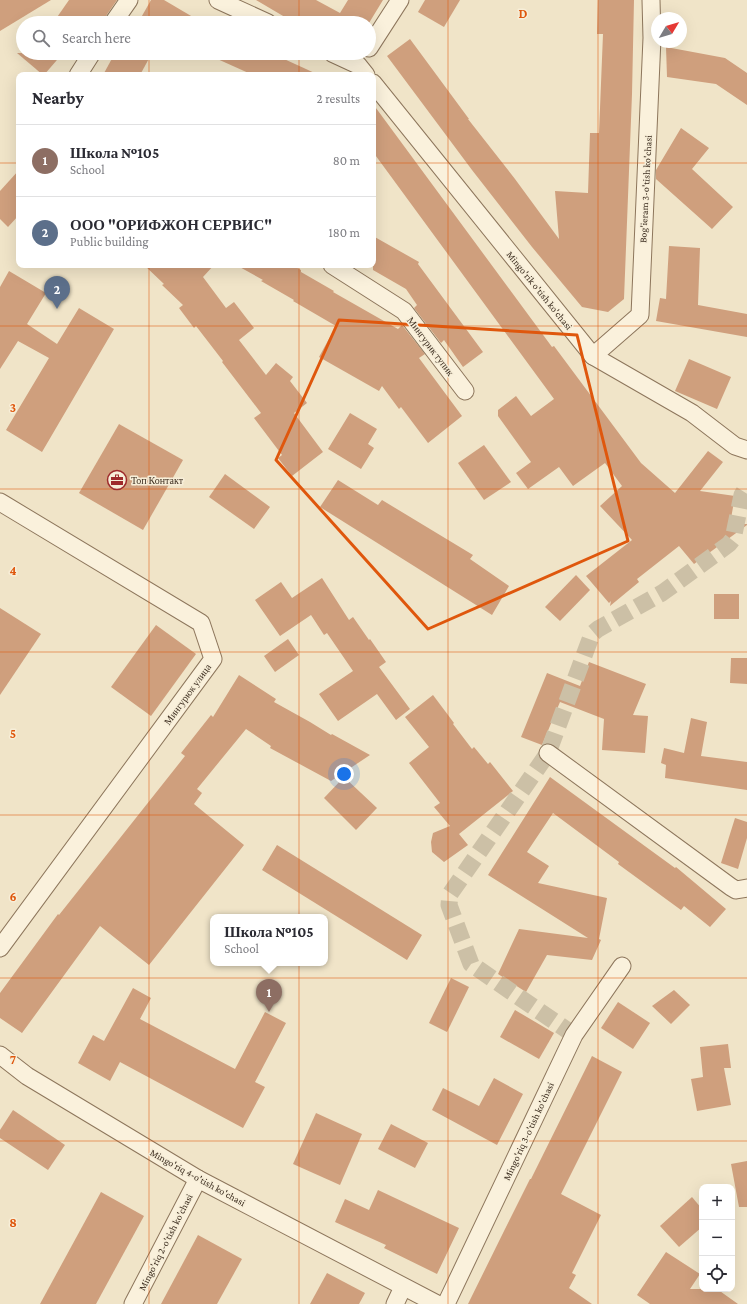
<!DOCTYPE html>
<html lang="en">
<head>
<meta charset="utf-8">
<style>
	:root { --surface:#fff; --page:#f2f2f3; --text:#2b2b33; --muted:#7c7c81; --line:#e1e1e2; --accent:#0f766e }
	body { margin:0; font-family:"Crimson Pro",serif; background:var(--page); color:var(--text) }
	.controls { position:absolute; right:12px; bottom:12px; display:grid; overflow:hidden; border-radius:8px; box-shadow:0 4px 16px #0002 }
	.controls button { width:36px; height:36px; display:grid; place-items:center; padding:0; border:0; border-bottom:1px solid var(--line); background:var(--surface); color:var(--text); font:20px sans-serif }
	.compass { position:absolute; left:651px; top:12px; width:36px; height:36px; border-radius:50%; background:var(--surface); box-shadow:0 4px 16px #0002; rotate:52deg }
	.you { position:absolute; left:344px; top:774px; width:14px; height:14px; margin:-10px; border:3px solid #fff; border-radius:50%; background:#1a73e8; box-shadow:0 0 0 6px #1a73e833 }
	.badge { display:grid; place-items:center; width:26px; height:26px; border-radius:50%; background:var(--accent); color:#fff; font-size:13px; font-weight:700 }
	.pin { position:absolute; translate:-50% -33px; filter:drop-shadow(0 1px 2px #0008) }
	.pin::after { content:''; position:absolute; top:21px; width:14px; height:12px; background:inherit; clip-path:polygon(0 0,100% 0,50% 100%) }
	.popup { position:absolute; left:210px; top:914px; width:118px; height:52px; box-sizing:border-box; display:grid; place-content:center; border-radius:8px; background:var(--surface); filter:drop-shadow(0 1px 3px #0005); font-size:13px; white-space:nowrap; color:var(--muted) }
	.popup b { font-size:15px; color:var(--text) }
	.popup::after { content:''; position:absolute; left:50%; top:100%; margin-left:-8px; border:8px solid transparent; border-top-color:var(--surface) }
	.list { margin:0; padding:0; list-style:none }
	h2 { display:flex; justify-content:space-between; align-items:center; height:52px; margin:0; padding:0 16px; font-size:17px }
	h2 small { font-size:13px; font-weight:400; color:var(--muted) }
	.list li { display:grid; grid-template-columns:26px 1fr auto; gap:12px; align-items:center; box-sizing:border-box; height:72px; padding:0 16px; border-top:1px solid var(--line) }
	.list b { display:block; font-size:15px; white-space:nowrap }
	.list p { margin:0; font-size:13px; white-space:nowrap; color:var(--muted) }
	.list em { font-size:13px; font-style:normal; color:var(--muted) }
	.icon { flex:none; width:22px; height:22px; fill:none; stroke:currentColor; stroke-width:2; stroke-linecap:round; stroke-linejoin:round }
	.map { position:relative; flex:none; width:747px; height:1304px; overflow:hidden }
	.search { position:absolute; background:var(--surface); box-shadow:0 4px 16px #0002; left:16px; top:16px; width:360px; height:44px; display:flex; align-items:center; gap:10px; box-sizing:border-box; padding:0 14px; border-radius:22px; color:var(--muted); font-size:15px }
	.panel { position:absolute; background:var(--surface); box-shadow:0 4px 16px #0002; left:16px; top:72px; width:360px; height:196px; border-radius:8px }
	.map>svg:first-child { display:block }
	.building { fill:#cf9f7d }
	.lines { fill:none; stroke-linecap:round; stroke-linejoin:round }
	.minor-tunnel { stroke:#ccc0a6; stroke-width:17; stroke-dasharray:17 8; stroke-linecap:butt }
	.minor-casing { stroke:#8d765c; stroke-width:19 }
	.minor { stroke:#faf1dc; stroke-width:17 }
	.marked { fill:none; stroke:#df570d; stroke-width:3; stroke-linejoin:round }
	.grid { fill:none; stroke:#df570d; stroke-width:1; stroke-opacity:0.55 }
	.labels { text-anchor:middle; stroke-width:3; stroke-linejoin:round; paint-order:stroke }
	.street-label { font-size:10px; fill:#3d2e20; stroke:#f7eed8 }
	.poi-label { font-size:10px; fill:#3d2e20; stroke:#f7eed8; text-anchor:start }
	.grid-label { font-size:13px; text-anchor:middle; font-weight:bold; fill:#df570d; stroke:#f7eed8; stroke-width:3; stroke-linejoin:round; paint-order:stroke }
</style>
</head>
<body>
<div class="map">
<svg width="747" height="1304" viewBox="0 0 747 1304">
	<rect width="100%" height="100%" fill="#f0e4c8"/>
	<!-- building -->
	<g class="building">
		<path d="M0,0H51L0,31Z"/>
		<path d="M69,0H117L101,23H53Z"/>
		<path d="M151,0H164L203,23H138Z"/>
		<path d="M256,0H316L340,13L348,0H383L369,23H295Z"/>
		<path d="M425,0H460L444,27L418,12Z"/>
		<path d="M598,0H634L632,94L624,299L608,312L582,307L532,247L472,170L387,56L410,39L469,119H468L515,179L559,239L555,191L588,193L590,133H599L603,34H597Z"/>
		<path d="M666,47L725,58L747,73V105L716,84L667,77Z"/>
		<path d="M17,53H63L44,75H43Z"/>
		<path d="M115,53H152L140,75H103Z"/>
		<path d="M204,53H271L319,75H253Z"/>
		<path d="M373,104L552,347L554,346L641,463L675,493L708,451L723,462L700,491L735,496L730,524H747V525L694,564L679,546L637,579L639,582L610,606L611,601L609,603L586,576L632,540L600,506L622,486L605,463L573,486L559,467L528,489L516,473L531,462L498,416V410L516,396L531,416L554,399L373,152Z"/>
		<path d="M681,128L709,148L692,169L733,207L712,229L656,179V170Z"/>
		<path d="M19,170V215L8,227L0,219V191Z"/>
		<path d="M373,236L419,262L418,264L483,352L463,367L444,340L441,343L414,308L417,305L406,289L373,270Z"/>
		<path d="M669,246L700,248L698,305L747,314V337L656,321L660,298L666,299Z"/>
		<path d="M144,265H214L203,277L226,308L234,302L254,328L239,340L266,375L276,363L293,377L290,381L307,403L294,413L323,452L292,476L278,458L282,455L254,418L261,413L222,362L223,361L196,326L194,328L179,308L183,305L162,285L164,284Z"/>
		<path d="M236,265H292L301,270V272L334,291L333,292L398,329L402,325L425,354L419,358L462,416L428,443L401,407L399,409L382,386L379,391L319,357L336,326L293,301L294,300L261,281L263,280Z"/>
		<path d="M9,271L46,293L27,324L57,344L79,308L114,329L42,452L6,430L49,358L18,341L0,369V287Z"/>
		<path d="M689,359L731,377L717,409L675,391Z"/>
		<path d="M350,413L377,429L368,444L374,448L361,469L328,449Z"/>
		<path d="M119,424L183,460L143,530L79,493Z"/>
		<path d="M484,445L511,482L484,500L458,463Z"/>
		<path d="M225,474L270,507L254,529L209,497Z"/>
		<path d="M338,480L378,505L382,500L473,555L470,559L509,586L492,615L320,507Z"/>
		<path d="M576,575L590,590L560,621L545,607Z"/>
		<path d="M322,578L349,620L353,617L369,640L370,639L386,662L379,667L410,709L396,720L377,694L338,721L319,694L353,671L327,633L324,635L311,615L280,636L255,600L281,582L292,598Z"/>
		<rect x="714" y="594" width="25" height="25"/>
		<path d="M0,608L41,634L0,695Z"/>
		<path d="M156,625L196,654L151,716L111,687Z"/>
		<path d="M288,639L299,655L275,672L264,656Z"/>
		<path d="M731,658H747V684L730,683Z"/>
		<path d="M589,662L646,684L633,715L648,716L645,753L602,750L604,719L560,702L542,745L521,737L547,673L580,686Z"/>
		<path d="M239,675L276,699L274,702L310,722L331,735L332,734L370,755L331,781L270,748L271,746L246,729L197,789L202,793L194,804L244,845L149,965L100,926L22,1033L0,1018V993L58,914L59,915L185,756L181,753L211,715L213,717Z"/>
		<path d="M433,695L454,723L453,724L472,749L474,747L488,764L490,762L513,791L459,834L468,845L444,862L432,852L431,842L433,833L450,826L434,807L440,803L409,763L429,747L405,717Z"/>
		<path d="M691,718L707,722L701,756L747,762V790L665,778L666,765L661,763L664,748L684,753Z"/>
		<path d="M344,777L377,808L356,830L324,798Z"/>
		<path d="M550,777L675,868L676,867L726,909L710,927L684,906L681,910L618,864L619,862L553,813L527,852L549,866L538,883L607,898L599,939L601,940L592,960L547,955L526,992L498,974L519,929L588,938L488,875Z"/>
		<path d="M735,818L747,822V838L738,869L721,863Z"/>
		<path d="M277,845L422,935L407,960L262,870Z"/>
		<path d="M451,978L469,987L447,1032L429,1023Z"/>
		<path d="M133,988L151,998L140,1019L235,1069L265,1012L286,1023L255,1082L265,1087L243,1128L120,1062L110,1081L78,1063L93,1035L104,1041Z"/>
		<path d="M674,990L690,1005L671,1024L652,1006Z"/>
		<path d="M618,1002L650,1023L633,1049L601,1028Z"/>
		<path d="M515,1010L554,1033L539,1059L500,1037Z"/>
		<path d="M728,1044L731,1068H724L731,1105L697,1111L691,1079L703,1077L700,1047Z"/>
		<path d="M592,1056L622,1072L561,1194L601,1215L572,1273L576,1275L569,1288L592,1304H468L505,1229L530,1179H531Z"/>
		<path d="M494,1078L523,1094L497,1145L432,1110L443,1088L479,1106Z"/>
		<path d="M13,1110L65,1145L48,1170L0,1138V1130Z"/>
		<path d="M316,1113L362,1134L340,1185L293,1164Z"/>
		<path d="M391,1124L428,1143L415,1168L378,1149Z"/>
		<path d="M747,1161V1207H739L731,1164Z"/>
		<path d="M378,1190L459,1228L437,1274L384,1248L386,1245L335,1222L345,1199L369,1210Z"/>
		<path d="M101,1192L144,1216L96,1304H40Z"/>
		<path d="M692,1197L702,1209V1227L679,1247L660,1226Z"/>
		<path d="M198,1235L242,1259L217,1304H161Z"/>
		<path d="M666,1252L700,1274L690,1289H717L738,1304H650L637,1295Z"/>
		<path d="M327,1273L365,1293L359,1304H310Z"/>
	</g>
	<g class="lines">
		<!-- minor-tunnel -->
		<path class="minor-tunnel" d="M574,1035L471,964L449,905L450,894L548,753L592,634L598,629L662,593L729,544L733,539L742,495L747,487"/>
		<!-- minor casing -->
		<g class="minor-casing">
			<g id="minor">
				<path d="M218,0L268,23"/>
				<path d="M113,23L129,0"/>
				<path d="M369,48L400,0"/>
				<path d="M332,53L358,65L366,75"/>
				<path d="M78,75L92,53"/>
				<path d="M373,83L593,356L692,413L735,446L747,450"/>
				<path d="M332,265L404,311L465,391"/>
				<path d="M593,356L640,315L652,38L651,0"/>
				<path d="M0,502L201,623L213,659L0,948"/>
				<path d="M548,753L731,887L736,890L747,888"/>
				<path d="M0,1055L27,1076L198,1179L437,1304"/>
				<path d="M133,1304L198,1179"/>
				<path d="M395,1304L403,1287"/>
				<path d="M446,1304L574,1035L622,966"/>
			</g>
		</g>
		<!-- minor -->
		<use href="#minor" class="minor"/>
	</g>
	<!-- marked area -->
	<path class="marked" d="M339,320L577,335L628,541L428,629L276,460Z"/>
	<!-- grid -->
	<path class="grid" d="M149,0V23M299,0V23M448,0V1304M598,0V1304M149,53V75M299,53V75M0,163H19M373,163H747M149,265V1304M299,265V1304M0,326H747M0,489H747M0,652H747M0,815H747M0,978H747M0,1141H747"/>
	<!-- icons -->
	<defs>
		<g id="office-ring" transform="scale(1)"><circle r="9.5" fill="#f7eed8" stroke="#9e2a2b" stroke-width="1.5"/><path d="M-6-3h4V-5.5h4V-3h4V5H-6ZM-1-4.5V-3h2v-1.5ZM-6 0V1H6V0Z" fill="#9e2a2b"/></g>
	</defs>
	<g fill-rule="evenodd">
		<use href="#office-ring" x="117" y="480"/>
	</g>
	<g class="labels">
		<!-- street labels -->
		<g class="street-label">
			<text transform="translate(645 189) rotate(-87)" y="4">Bog'ieram 3-o'tish ko'chasi</text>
			<text transform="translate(540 290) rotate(51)" y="4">Mingo'rik o'tish ko'chasi</text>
			<text transform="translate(431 346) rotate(53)" y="4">Мингурик тупик</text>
			<text transform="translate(187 694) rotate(-54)" y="4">Мингурюк улица</text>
			<text transform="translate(528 1131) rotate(-65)" y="4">Mingo'riq 3-o'tish ko'chasi</text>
			<text transform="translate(198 1177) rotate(29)" y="4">Mingo'riq 4-o'tish ko'chasi</text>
			<text transform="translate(165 1242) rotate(-63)" y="4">Mingo'riq 2-o'tish ko'chasi</text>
		</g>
		<!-- poi labels -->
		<g class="poi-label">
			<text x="131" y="484">Топ Контакт</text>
		</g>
	</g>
	<g class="grid-label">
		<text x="523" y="18">D</text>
		<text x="13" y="412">3</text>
		<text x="13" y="575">4</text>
		<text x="13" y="738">5</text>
		<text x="13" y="901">6</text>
		<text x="13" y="1064">7</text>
		<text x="13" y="1227">8</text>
	</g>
</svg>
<div class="controls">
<button>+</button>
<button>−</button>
<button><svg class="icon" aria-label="locate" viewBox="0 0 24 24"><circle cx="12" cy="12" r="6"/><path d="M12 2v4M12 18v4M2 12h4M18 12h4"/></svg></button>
</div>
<svg class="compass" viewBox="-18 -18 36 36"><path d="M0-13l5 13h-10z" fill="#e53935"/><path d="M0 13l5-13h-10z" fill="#7c7c81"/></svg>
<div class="you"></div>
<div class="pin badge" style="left:269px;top:1012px;background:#8d6e63">1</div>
<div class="popup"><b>Школа №105</b>School</div>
<div class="pin badge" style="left:57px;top:309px;background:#5c6f8a">2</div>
<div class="search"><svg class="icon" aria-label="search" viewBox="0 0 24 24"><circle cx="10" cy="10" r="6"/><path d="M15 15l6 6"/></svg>Search here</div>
<section class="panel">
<h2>Nearby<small>2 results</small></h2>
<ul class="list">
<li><span class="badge" style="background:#8d6e63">1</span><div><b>Школа №105</b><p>School</p></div><em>80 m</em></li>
<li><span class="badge" style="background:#5c6f8a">2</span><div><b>ООО &quot;ОРИФЖОН СЕРВИС&quot;</b><p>Public building</p></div><em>180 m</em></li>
</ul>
</section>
</div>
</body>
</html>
